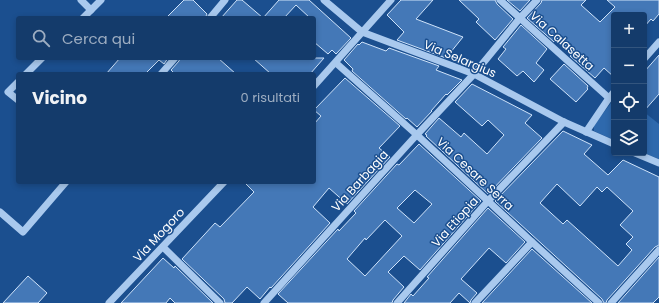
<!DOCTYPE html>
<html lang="it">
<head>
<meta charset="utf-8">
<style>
	:root { --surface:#143b6b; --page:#214673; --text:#f1f3f6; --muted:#9dadc1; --line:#33557e }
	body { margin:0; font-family:Poppins,sans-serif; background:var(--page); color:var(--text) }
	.controls { position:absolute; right:12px; top:12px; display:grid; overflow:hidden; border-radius:4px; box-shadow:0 2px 6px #0003 }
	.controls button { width:36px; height:36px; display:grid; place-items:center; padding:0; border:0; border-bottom:1px solid var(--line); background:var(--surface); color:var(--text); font:20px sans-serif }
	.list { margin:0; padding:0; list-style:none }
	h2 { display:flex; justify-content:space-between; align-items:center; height:52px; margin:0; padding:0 16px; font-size:17px }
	h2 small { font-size:13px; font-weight:400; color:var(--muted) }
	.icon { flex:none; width:22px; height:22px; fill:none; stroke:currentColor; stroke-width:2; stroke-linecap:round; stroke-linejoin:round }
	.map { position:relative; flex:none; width:659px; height:303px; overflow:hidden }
	.search { position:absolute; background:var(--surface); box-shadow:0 2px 6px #0003; left:16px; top:16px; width:300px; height:44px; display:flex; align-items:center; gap:10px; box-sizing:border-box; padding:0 14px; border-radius:4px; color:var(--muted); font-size:15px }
	.panel { position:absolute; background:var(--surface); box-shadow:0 2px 6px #0003; left:16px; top:72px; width:300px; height:112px; border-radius:4px }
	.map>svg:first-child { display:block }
	.green { fill:#2e69ad }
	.building { fill:#4478b7; stroke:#cfe3fa; fill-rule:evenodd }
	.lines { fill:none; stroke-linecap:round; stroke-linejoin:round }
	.minor { stroke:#a9c9ee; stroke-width:7 }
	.labels { text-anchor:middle; stroke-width:3; stroke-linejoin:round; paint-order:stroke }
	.street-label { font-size:12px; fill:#fff; stroke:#1b4f8f }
</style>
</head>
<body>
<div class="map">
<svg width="659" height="303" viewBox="0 0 659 303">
	<rect width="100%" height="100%" fill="#1b4f8f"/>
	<!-- green -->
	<g class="green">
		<path d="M614,99V140L594,131V125Z"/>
		<path d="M644,112L659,124V159L644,153Z"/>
	</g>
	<!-- building -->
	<g class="building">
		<path d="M184,0H193L207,14L205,18H166Z"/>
		<path d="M237,0H242L263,18H221Z"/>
		<path d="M279,0H309L351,38L336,54L332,50L328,54L314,42V18H310L296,5L284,18H263Z"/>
		<path d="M401,0H433L416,19L463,37L446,58L397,40L404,32L387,15Z"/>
		<path d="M459,0H495L497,4L513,19L495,40L476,22L479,19Z"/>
		<path d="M507,0H530L520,11Z"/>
		<path d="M542,0H586L581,5L600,22L615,7L607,0H659V14L653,21L651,19L644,27V15H614V77L604,68L595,78L570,56L573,53L557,38L554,42L527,18L541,3Z"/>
		<path d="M521,25L547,49L536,63L544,70L534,82L523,71L517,76L498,59L506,49L503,47Z"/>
		<path d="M362,42L386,51L389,48L439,66L436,70L462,80L447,95L446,94L431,111H432L417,127L407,118L406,119L352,71L353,69L344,60L358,44L359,45Z"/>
		<path d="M659,55V94L644,111V72Z"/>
		<path d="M120,58H168L164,64L159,60L145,74H106Z"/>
		<path d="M180,58H218L236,74H175L171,70L179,61Z"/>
		<path d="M253,58H324L310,74H271Z"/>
		<path d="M564,64L588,86L587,88L588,89L576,102L550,79Z"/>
		<path d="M345,78L400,126L379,148L390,157L347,204L329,188L313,207L330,223L271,288L270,287L260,299L247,287L232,303H225L224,299L182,259L215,223L220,227L254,192L244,182H314V124L321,116L314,110Z"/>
		<path d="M472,84L532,115L525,123L542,138L488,194L426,136L427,135L425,134L439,118L461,137L464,133L487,154L504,135L488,120L482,126L455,102Z"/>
		<path d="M563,131L592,145L584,154L608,175L623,160L659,177V245L655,247L607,300L606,303H604L602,299L495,201ZM557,184L580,206L597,187L602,192L607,187L633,211L620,225L633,237L626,244L632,250L618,266L567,220L563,224L540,203Z"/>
		<path d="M419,144L481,201L420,270L404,256L388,272L404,287L393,300L392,303H288L278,294L338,229L339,231L356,213L354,211L397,164L399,165ZM415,190L432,204L414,223L397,208ZM385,220L402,236L365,276L347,259L365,238L366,240Z"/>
		<path d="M488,208L525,242L506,263L489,248L461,279L477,293L471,300L470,303L459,293L450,303H404L411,294L413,296L429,278L427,277Z"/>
		<path d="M532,249L592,303H482Z"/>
		<path d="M659,257V297L653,303H618Z"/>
		<path d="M163,258L174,268L175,266L213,303H175L170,298L166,303H121Z"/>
		<path d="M28,276L47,293L38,303H3Z"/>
	</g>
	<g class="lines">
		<!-- minor -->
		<g class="minor">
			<path d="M81,0L91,10"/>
			<path d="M324,0L362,32L474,74L564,122L614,144"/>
			<path d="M500,0L609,98"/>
			<path d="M83,18L101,0"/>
			<path d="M210,18L225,0"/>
			<path d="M644,59L659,42"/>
			<path d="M336,63L417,135L532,242L599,303"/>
			<path d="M26,74L42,58"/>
			<path d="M161,74L175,58"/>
			<path d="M18,82L8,92L18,100"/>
			<path d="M314,86L391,0"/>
			<path d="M586,132L609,98L614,92"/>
			<path d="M635,153L659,163"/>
			<path d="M0,212L23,232L66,182"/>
			<path d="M163,247L220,303"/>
			<path d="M109,303L224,182"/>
			<path d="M264,303L412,140L474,74L520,18L537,0"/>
			<path d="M397,303L488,201L564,122"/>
			<path d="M475,303L532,242"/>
			<path d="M611,303L659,250"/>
		</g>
	</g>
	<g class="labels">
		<!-- street labels -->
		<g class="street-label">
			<text transform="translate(562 41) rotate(42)" y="4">Via Calasetta</text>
			<text transform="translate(460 59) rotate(23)" y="4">Via Selargius</text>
			<text transform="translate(475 174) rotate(43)" y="4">Via Cesare Serra</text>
			<text transform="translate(360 181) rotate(-48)" y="4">Via Barbagia</text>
			<text transform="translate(455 222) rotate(-48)" y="4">Via Etiopia</text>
			<text transform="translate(159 235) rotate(-47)" y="4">Via Mogoro</text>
		</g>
	</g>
</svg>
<div class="controls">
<button>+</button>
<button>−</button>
<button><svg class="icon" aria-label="locate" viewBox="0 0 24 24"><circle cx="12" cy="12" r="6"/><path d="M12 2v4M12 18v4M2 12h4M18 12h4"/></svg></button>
<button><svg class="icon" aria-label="layers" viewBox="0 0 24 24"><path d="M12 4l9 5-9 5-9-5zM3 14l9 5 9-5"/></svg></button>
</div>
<div class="search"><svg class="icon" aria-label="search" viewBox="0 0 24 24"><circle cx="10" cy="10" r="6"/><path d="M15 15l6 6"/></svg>Cerca qui</div>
<section class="panel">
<h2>Vicino<small>0 risultati</small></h2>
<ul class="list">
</ul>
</section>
</div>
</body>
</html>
